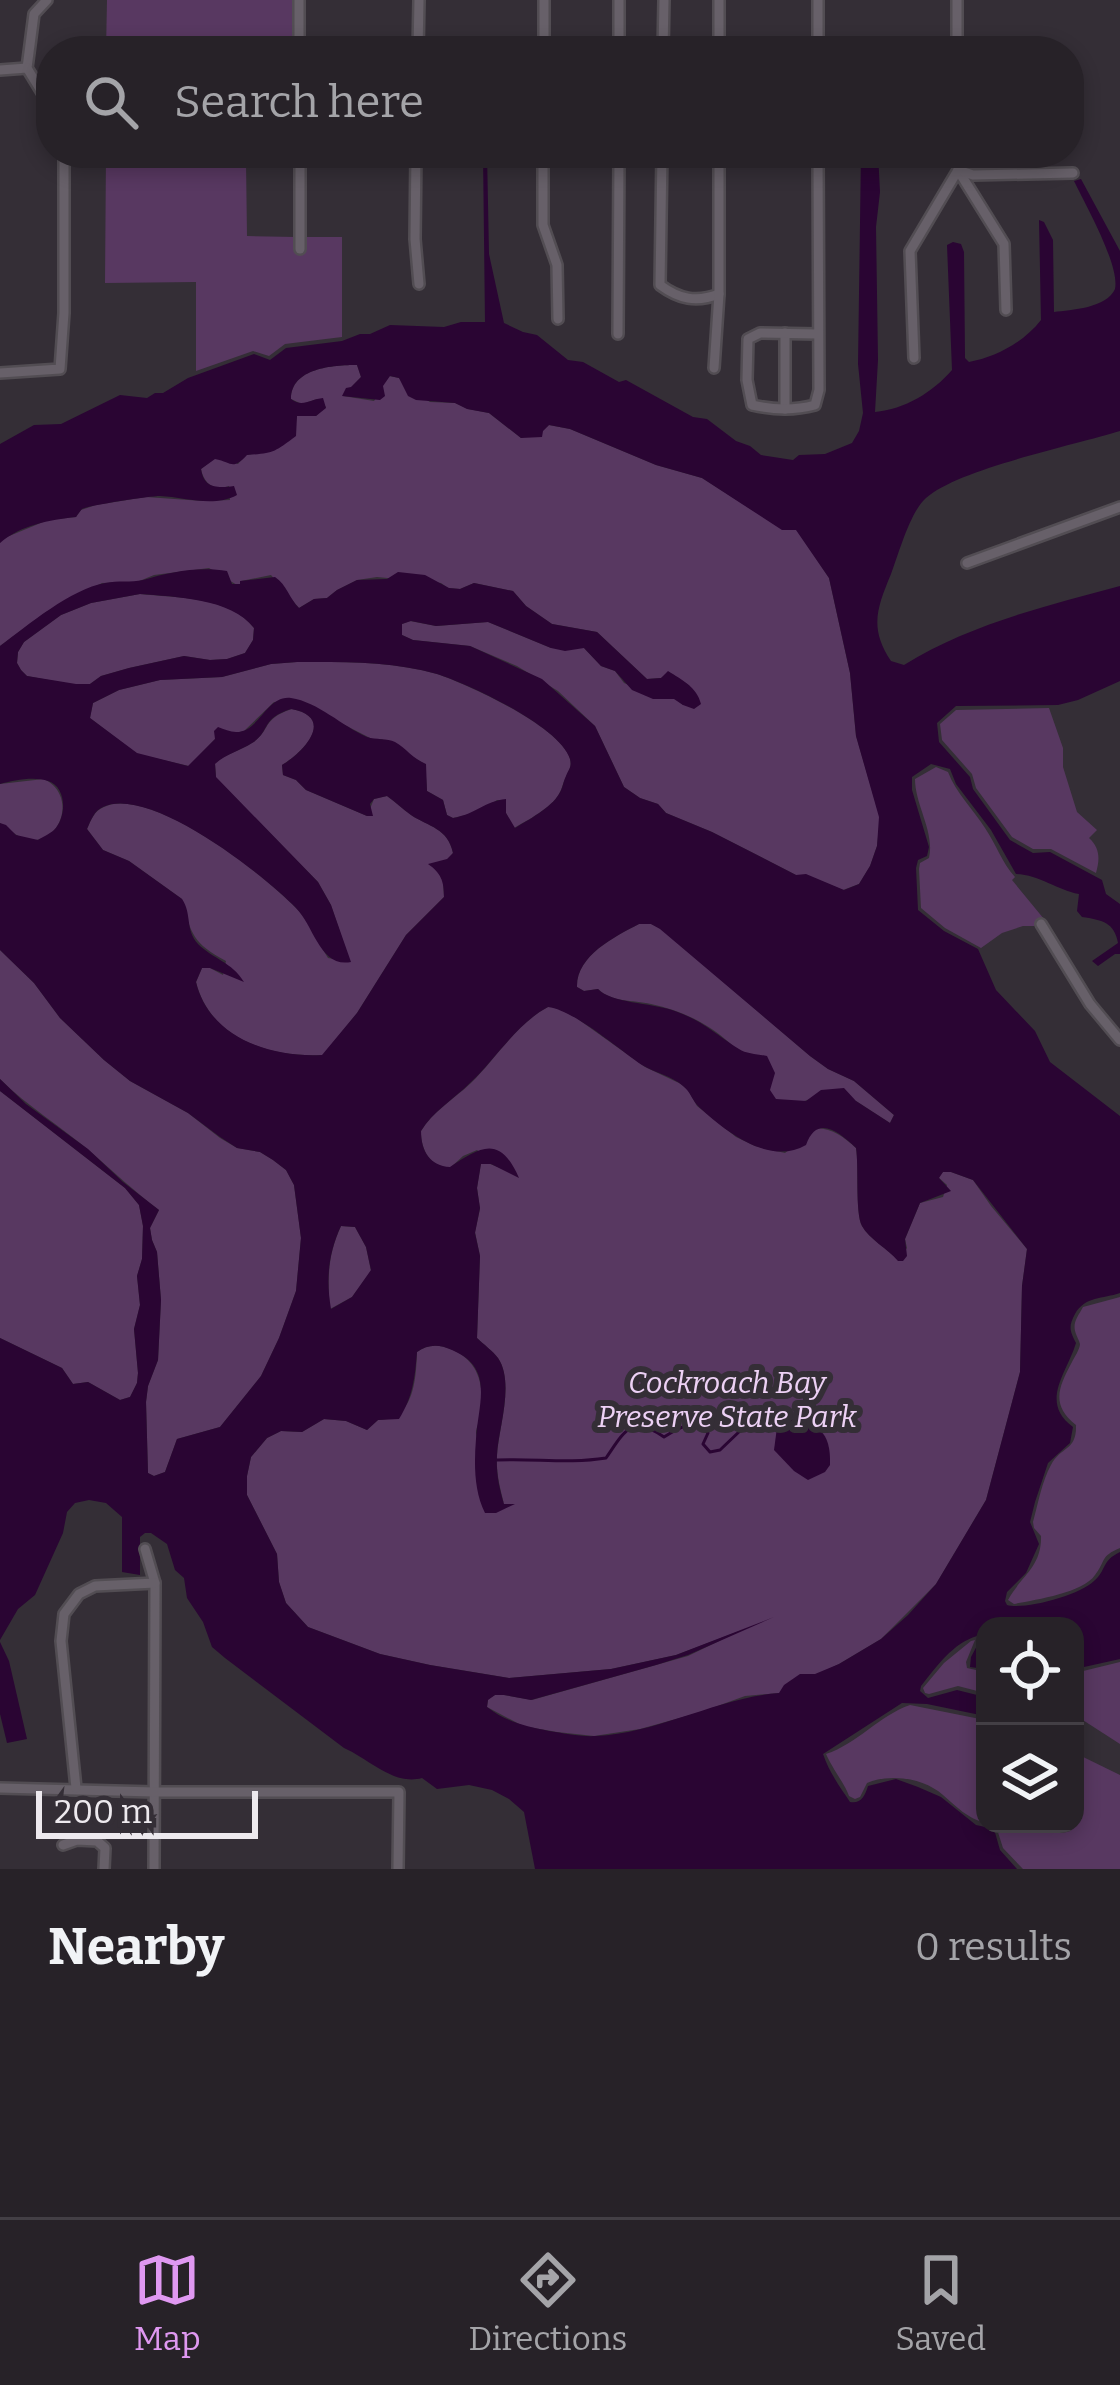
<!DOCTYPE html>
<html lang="en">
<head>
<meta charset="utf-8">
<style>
	:root { --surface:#272228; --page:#332f34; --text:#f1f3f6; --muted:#a4a4a8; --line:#433f45; --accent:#df98f1 }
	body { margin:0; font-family:Bitter,serif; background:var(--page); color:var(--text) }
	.controls { position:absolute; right:36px; bottom:36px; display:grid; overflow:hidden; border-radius:24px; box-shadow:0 6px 18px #0003 }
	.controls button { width:108px; height:108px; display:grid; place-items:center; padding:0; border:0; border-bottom:3px solid var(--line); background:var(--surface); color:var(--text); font:60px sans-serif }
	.scale { position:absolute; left:36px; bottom:30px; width:222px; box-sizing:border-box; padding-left:12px; border:6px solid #ede9ee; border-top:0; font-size:33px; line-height:42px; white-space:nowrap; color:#ede9ee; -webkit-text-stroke:9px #342e36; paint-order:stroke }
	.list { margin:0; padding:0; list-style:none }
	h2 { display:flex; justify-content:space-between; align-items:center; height:156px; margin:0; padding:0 48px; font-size:51px }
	h2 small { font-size:39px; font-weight:400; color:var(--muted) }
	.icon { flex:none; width:66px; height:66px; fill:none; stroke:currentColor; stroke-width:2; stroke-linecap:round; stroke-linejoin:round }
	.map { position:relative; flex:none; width:1120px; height:1869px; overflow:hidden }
	.search { position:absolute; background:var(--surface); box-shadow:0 6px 18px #0003; left:36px; right:36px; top:36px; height:132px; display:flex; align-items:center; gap:30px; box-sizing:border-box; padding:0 42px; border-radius:48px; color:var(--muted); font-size:45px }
	.sheet { height:348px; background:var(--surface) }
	nav { display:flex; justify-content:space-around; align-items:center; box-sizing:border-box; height:168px; border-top:3px solid var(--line); background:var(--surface); font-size:33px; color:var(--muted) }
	nav a { display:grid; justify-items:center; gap:6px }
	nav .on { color:var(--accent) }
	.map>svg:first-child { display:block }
	.green { fill:#583861 }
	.water { fill:#2a0533; fill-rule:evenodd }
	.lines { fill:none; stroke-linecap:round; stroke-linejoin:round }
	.stream { stroke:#2a0533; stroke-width:3 }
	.minor-casing { stroke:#524d53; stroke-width:14 }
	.minor { stroke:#676069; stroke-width:9 }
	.labels { text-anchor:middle; stroke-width:12; stroke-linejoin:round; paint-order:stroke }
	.park-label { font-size:30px; font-style:italic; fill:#edd1f5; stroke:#342e36 }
</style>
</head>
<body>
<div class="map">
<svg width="1120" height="1869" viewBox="0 0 1120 1869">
	<rect width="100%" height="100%" fill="#342e36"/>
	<!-- green -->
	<g class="green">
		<path d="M107,0H295L296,51H106Z"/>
		<path d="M106,153H296V160L246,161L247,236L296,237L297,253H304V237H342V337L285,344L269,356L253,351L196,371V282L105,283Z"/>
		<path d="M357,365L361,377L343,396L374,401C381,393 383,381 389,376L399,378L406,387L430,402L455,403L468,409L489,413L521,438L542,431L549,425L570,429L656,465L702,478L782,529H796L829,578L850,673L856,736L880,818L877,846L870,866L859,884L843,890L806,875H796L712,832L666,813L658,804L640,798L624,787L595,726L558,691L517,666L470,646L413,640L402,635V624L410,621L436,626L488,622L551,648H584L601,666L615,671L624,683L663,699L674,698L683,705L690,686L669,672L661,678L647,679L597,632L552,624L526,606L513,591L474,583L460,589L448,588L441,583L377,577L357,580L337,590L327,598L314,599L299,608L271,575L241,581L240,585H237L209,568L154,575L137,582L102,583L46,612L0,646V543L2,539L48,520L76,517L81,510L96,505L146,497L203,501L230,500L229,486C215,491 204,485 201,469L215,458L238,464L246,455L253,454L296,421L297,416H316L326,407L317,399L302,404L291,399C291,368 333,365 357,365Z"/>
		<path d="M140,594C176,598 230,596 254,628L253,640L245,653L227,659L210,660L184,656L129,668L101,676L90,684L76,685L27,676L21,670L17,663L18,652L24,642L61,615L91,603Z"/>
		<path d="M297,662C343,662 392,661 437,674C467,684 561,727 570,759C572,767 569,769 566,777C563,782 562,789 559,794C551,808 528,820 514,828L506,813V800H497L479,812L453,818L447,815L443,800L427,791L425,764L382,739L374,740L331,718L274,702L244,731L216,738L189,766L137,754L90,718L93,703L119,690L160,680L222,677L271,664Z"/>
		<path d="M1049,708L1063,748V767L1077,812L1097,830L1089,838C1100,848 1100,859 1096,873L1051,849H1033L1012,837L976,788L972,774L942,740L940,724L956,710Z"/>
		<path d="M292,709C336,718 304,752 282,765L283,775L296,780L306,790L367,816L374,799L387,796C396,802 402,809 411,815C429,827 448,828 453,853L438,871L443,881L444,897L406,935L357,1013L323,1055C269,1058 210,1038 196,982L202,968H210L223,975L226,961C193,943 191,935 182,899L129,861L103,850L87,829C91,820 94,811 104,807C150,785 266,876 298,910C311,923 318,942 328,958L350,962L331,905L318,882L216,778L215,763C227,753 240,751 252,743C271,731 261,719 292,709Z"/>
		<path d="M936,767L948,772C956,793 973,809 985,828C996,844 1002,863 1015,877L1012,880L1044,919L1034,926H1023L1002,933L981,948L945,928L921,908L919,869L920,863L929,858C935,832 915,805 915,779Z"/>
		<path d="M44,779C74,793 65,836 36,840C22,842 10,830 0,823V784Z"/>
		<path d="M639,924H651L660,928L810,1056L828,1069L854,1081L894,1115L890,1123L856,1101L812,1098C801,1104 787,1103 775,1099C744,1050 711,1017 651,1004C633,1000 611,1002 598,989L584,991L577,987C576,956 614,937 639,924Z"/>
		<path d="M0,950L34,983L60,1018L104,1060L130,1081L188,1113L220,1138L237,1148L260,1152L273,1160L286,1170L294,1185L301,1238L296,1291L279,1338L261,1376L220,1427L177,1439L165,1472L154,1476L148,1473L146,1402L148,1386L158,1360L161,1300L157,1252L152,1240L150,1228L159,1210C135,1192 114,1172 92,1153C62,1127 28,1107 0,1079Z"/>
		<path d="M548,1007H555L575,1017L645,1067L681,1084L688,1090L697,1106L736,1137L755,1146L785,1153L817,1128C833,1129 844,1137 856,1148C859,1167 855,1212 862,1226C869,1239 888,1249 898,1260L907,1248L905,1239L920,1203L943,1197L947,1185L938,1177L943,1172H951L973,1180L991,1206L1027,1249L1022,1286L1020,1372L986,1500L936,1584L881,1639L839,1664L780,1693L745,1696L701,1712L640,1729L594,1736L557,1732L523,1726L487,1707L488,1699L495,1695H504L532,1700L688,1656L742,1630L676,1655L611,1669L509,1678L430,1665L380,1654L308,1627L286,1603L279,1582L277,1554L247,1495V1476L251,1457L267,1438L281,1431L302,1432L324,1419L346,1421L367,1430L378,1420C414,1420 416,1380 417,1352C428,1344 439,1344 453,1350C480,1362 484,1387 481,1414C480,1421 476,1427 476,1433C477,1445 499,1490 504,1504C500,1488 496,1473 497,1456C498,1430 515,1383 498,1358C493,1351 483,1344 477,1338L480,1256L475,1232L480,1209L477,1188L481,1163L485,1162L503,1169L477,1150L463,1156L450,1168C430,1166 421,1151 421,1131C432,1112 454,1099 471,1083C496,1059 516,1024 548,1007Z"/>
		<path d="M0,1091L125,1188L139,1205L143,1226L142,1259L137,1276L140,1305L134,1329L138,1373L137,1383L130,1397L120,1400L88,1382L73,1384L62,1368L0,1338Z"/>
		<path d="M341,1226L355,1227L366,1247L371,1271L352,1297L330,1309C327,1279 328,1254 341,1226Z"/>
		<path d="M1120,1297V1548C1100,1556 1106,1561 1095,1575C1083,1593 1034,1600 1014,1604L1008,1600C1021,1576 1042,1567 1041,1536L1034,1528L1033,1522C1038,1504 1042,1481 1051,1465C1061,1446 1077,1451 1076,1425C1051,1405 1058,1388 1072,1362C1074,1358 1080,1349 1080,1344C1079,1340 1077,1337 1076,1334C1072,1323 1077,1318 1083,1307Z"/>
		<path d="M975,1640L966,1662L967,1668L985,1672V1693L958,1686L929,1694L925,1693L923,1688L944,1663L971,1641Z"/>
		<path d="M1120,1662V1744L1075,1715V1673Z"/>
		<path d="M910,1705L985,1720V1823C967,1818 957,1807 943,1795C924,1778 890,1773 867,1783L860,1797L855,1799L849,1796C846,1786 832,1768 826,1754C857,1744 880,1715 910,1705Z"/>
		<path d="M1075,1753L1120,1775V1869H1023L1003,1848L996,1826L989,1824H1075Z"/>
	</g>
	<!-- water -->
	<g class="water">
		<path d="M483,153H487L489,254L504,323L523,332L537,335L568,360L583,362L619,382L626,380L693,417L707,419L736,441L750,446L761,455L793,460L799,455L825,454L852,443L859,431L863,413L858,364L861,153H878L880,192L876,227L878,360L875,412C905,409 932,393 952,370L947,245L953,242L961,244L964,252L965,358L969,362C996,357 1024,342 1041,320L1039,220L1044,222L1053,240L1054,312C1071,310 1107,308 1115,289C1120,265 1085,204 1074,181L1081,179L1120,251V431C1075,445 958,469 926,498C910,512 899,553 891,574C877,608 869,628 891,661L904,665C970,624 1046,606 1120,586V681L1078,700L1058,705L956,706L937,723L939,742L970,777L973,789L1010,840L1033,853L1050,852L1102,880L1106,894L1120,904V954H1115L1098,966L1092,961L1118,943C1114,922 1102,920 1082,917L1077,911L1079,894C1057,890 1040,875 1016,874L991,830L956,784L950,769L931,764L912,777V790L929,847L927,856L918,860L916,868L918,910L944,931L978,949L996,990L1035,1031L1050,1062L1120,1116V1293C1103,1299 1085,1296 1075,1314C1068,1327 1070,1331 1076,1343C1067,1373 1039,1402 1073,1427L1070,1443L1048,1463L1035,1502L1030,1522L1039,1544L1026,1573L1007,1592L1005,1601L1007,1605C1025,1610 1080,1595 1094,1581C1107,1570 1101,1561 1120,1552V1659L1075,1669V1626H985V1669L970,1667L971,1657L979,1642L977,1636C953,1643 936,1667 921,1686L920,1691L928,1698L957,1690L985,1697V1716L927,1704L902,1703L823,1754C829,1772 840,1787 850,1802C861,1804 865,1796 868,1786L896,1779L918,1787L941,1797L976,1825L994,1829L1000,1850L1017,1869H535L524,1812L509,1799L492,1790L469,1785L437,1789L422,1778C394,1786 369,1759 344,1748L225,1658L212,1647L203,1622L187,1598L184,1578L175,1570L167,1544L151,1533H145L140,1537V1575L122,1572V1517L106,1503L89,1500L75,1503L67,1512L63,1533L35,1595L18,1609L0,1640V1338L62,1368L73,1384L88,1382L120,1400L130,1397L137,1383L138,1373L134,1329L140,1305L137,1276L142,1259L143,1226L139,1205L125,1188L0,1091V1079L26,1104L88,1149L123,1182L159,1210L150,1228L152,1240L157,1252L161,1300L158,1360L148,1386L146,1402L148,1473L154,1476L165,1472L177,1439L220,1427L261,1376L279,1338L296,1291L301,1238L294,1185L286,1170L273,1160L260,1152L237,1148L220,1137L188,1113L130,1081L104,1060L60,1018L34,983L0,950V823L6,825L16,835L38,840C41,838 51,833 54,830C67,817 67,787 48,781C35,776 13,780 0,784V646C28,625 71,589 105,583C118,580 131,583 143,580C169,572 200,566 227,571L232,584H240V581L275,577C287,585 289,598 299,608L314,599L327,598L337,590L357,580L387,579L398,572L425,575L449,588L460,589L474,583L513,591L526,606L552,624L597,632L647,679L661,678L668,671C682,680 697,687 701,704L694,709L683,705L674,699H653L632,690L615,671L601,666L584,648L565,651L551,648L488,622L436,626L411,621L402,624V635L413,640L470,646L542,679L595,726L624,787L640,798L658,804L666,813L712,832L796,875L806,874L844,890L859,884L870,866L877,846L879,817L856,736L850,673L829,578L796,530H782L702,478L656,465L570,429L549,425L543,431L542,437L521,438L489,413L467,409L455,403L416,400L408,396L399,378L390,376L383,386L385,396L380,400L342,396L346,388L351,387L361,377L357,365C333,365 291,368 291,399C302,408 311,399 323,398L326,408L316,416H297L296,436C273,453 274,453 247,455C232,471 232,462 215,459L201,469C204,489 218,488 234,486L237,495C213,508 185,497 160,496C150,496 90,505 82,509C80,511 78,514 76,517C49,520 21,525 0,543V444L34,425L61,424L120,395L147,398L155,393H163L188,378L254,354L270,360L286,348L342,341L360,334H370L390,325L444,327L461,322H485ZM140,594C175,597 231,598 254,628L253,640L245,653L227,659L210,660L184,656L129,668L101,676L90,684H76L27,676L21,670L17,663L18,652L24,642L61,615L91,603ZM297,662C343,662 392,661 437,674C468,684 560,726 570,759C572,767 569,769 566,776C563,782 563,788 559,794C551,808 528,820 515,828L506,813V799C485,801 476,814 453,818L447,815L443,800L427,791L426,764C413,759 406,748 395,742C387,738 376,740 367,737C342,726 318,702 291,698C266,695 260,732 236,732C230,732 224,729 218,727L214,731L215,739L188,766L137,753L90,718L93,703L119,690L160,680L222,677L271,664ZM291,709C336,717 304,752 282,765L283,775L296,780L306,790L367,816H373L370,804L374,799L387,796C396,802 402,809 411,815C429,827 448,828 453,853L447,859L428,864C441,873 444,881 444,897L406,935L357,1013L322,1055C270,1058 209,1037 196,982L202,968H210L244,982C232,962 213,959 198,944C185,930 192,913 182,899L129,861L103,850L87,829C91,820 94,811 103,807C150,785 264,875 296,908C314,926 320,968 351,962L331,905L318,882L216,777L215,764C227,753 240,751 252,743C271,731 260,719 291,709ZM639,924H651L660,929L810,1056L828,1069L854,1081L894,1115L890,1123L856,1101L844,1088L821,1090L806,1101L776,1099L770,1090L775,1073L767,1056C758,1054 746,1054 739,1049C712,1032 704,1021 672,1010C651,1003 611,1003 598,989L584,991L577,987C576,956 614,937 639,924ZM548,1007C574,1010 618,1049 642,1065C655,1073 672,1076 683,1086C691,1092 692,1101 700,1108C726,1132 770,1166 806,1145C817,1114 839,1132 856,1148C859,1167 855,1212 862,1226C869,1239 888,1249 898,1261H903L907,1256L905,1239L920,1203L951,1191L939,1178L943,1172H951L973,1180L1027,1249L1022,1286L1020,1372L986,1500L936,1584L908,1615L881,1639L839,1664L815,1674H800L784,1685L779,1693C717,1698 659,1733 596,1736C581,1737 563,1733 549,1731C526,1726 506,1722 487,1707L488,1700L495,1695H504L531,1700L656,1665L688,1655L774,1617L676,1655L611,1669L509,1678L430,1665L380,1654L308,1627L286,1603L279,1582L277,1554L247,1495V1476L251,1457L267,1438L281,1431L302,1432L324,1419L346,1421L367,1430L378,1420L399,1419C413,1397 415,1377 417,1352C428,1344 439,1344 452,1350C495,1368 478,1404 476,1439C474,1464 474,1491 485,1513H496L515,1504H504C499,1487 496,1473 497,1455C498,1430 515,1383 498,1358C493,1351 483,1344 477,1338L480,1256L475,1233L480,1208L477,1188L481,1164H491L519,1178C500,1134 480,1147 450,1167C430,1166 421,1151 421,1131C432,1112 454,1099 470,1083C496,1059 516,1024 548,1007ZM341,1226L355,1227L366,1247L371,1270L352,1297L331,1309C326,1280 328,1254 341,1226Z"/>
		<path d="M787,1418C818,1425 831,1430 830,1465L825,1472L808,1480L794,1471L774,1450L778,1420Z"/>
		<path d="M0,1642L9,1661L27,1739L7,1743L0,1714Z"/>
	</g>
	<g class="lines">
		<!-- stream -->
		<path class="stream" d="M497,1460C534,1458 568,1464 606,1458C624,1432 631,1414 664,1437C678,1428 694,1418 708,1433L703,1444L710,1452L720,1450L742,1429L778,1420"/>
		<!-- minor casing -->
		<g class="minor-casing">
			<g id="minor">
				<path d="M47,0L34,14L27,68L51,107"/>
				<path d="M299,0V51"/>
				<path d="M957,0V51"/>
				<path d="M418,51L419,0"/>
				<path d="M544,51V0"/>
				<path d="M619,51V0"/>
				<path d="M663,51L664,0"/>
				<path d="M719,51V0"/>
				<path d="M818,51V0"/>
				<path d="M0,70L27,68"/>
				<path d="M300,153V249"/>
				<path d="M416,153L415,239L419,284"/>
				<path d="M543,153V225L557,265L558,319"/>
				<path d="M662,153L660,285C679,299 696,303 719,294"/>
				<path d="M958,170L1004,244L1006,310"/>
				<path d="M958,170L973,175L1073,173"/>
				<path d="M785,333V409"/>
				<path d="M618,334L619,153"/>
				<path d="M817,334L760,333L748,339L747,380L752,405C774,410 793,411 815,405L819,390L818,153"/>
				<path d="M914,358L910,251L958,170"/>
				<path d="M714,368L719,294V153"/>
				<path d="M0,373L60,369L64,313V153"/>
				<path d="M967,563L1120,507"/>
				<path d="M1041,924L1090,1004L1120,1040"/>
				<path d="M145,1549L155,1583L154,1869"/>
				<path d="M0,1788L154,1792H399L398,1869"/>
				<path d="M76,1788L61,1641L64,1614L79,1594L95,1586L155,1583"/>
				<path d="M63,1845L77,1840L97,1841L105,1848L104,1869"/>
			</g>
		</g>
		<!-- minor -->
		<use href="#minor" class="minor"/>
	</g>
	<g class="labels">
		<!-- park labels -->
		<g class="park-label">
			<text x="727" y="1393">Cockroach Bay<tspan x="727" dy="34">Preserve State Park</tspan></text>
		</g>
	</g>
</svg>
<div class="controls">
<button><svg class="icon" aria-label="locate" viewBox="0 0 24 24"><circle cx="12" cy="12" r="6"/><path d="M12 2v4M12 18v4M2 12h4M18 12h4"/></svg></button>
<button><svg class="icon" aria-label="layers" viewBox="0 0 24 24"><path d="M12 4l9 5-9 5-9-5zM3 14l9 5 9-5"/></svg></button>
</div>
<div class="scale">200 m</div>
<div class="search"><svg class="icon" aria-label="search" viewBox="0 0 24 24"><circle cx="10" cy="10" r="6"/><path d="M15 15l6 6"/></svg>Search here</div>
</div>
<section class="sheet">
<h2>Nearby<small>0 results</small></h2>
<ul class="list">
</ul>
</section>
<nav>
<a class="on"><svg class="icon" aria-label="map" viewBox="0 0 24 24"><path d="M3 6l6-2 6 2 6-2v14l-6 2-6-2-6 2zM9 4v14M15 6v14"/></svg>Map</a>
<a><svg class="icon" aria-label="directions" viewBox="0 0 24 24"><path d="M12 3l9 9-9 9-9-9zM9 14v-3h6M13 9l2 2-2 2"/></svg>Directions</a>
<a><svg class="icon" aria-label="saved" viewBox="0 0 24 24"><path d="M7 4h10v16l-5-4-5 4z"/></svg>Saved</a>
</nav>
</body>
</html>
